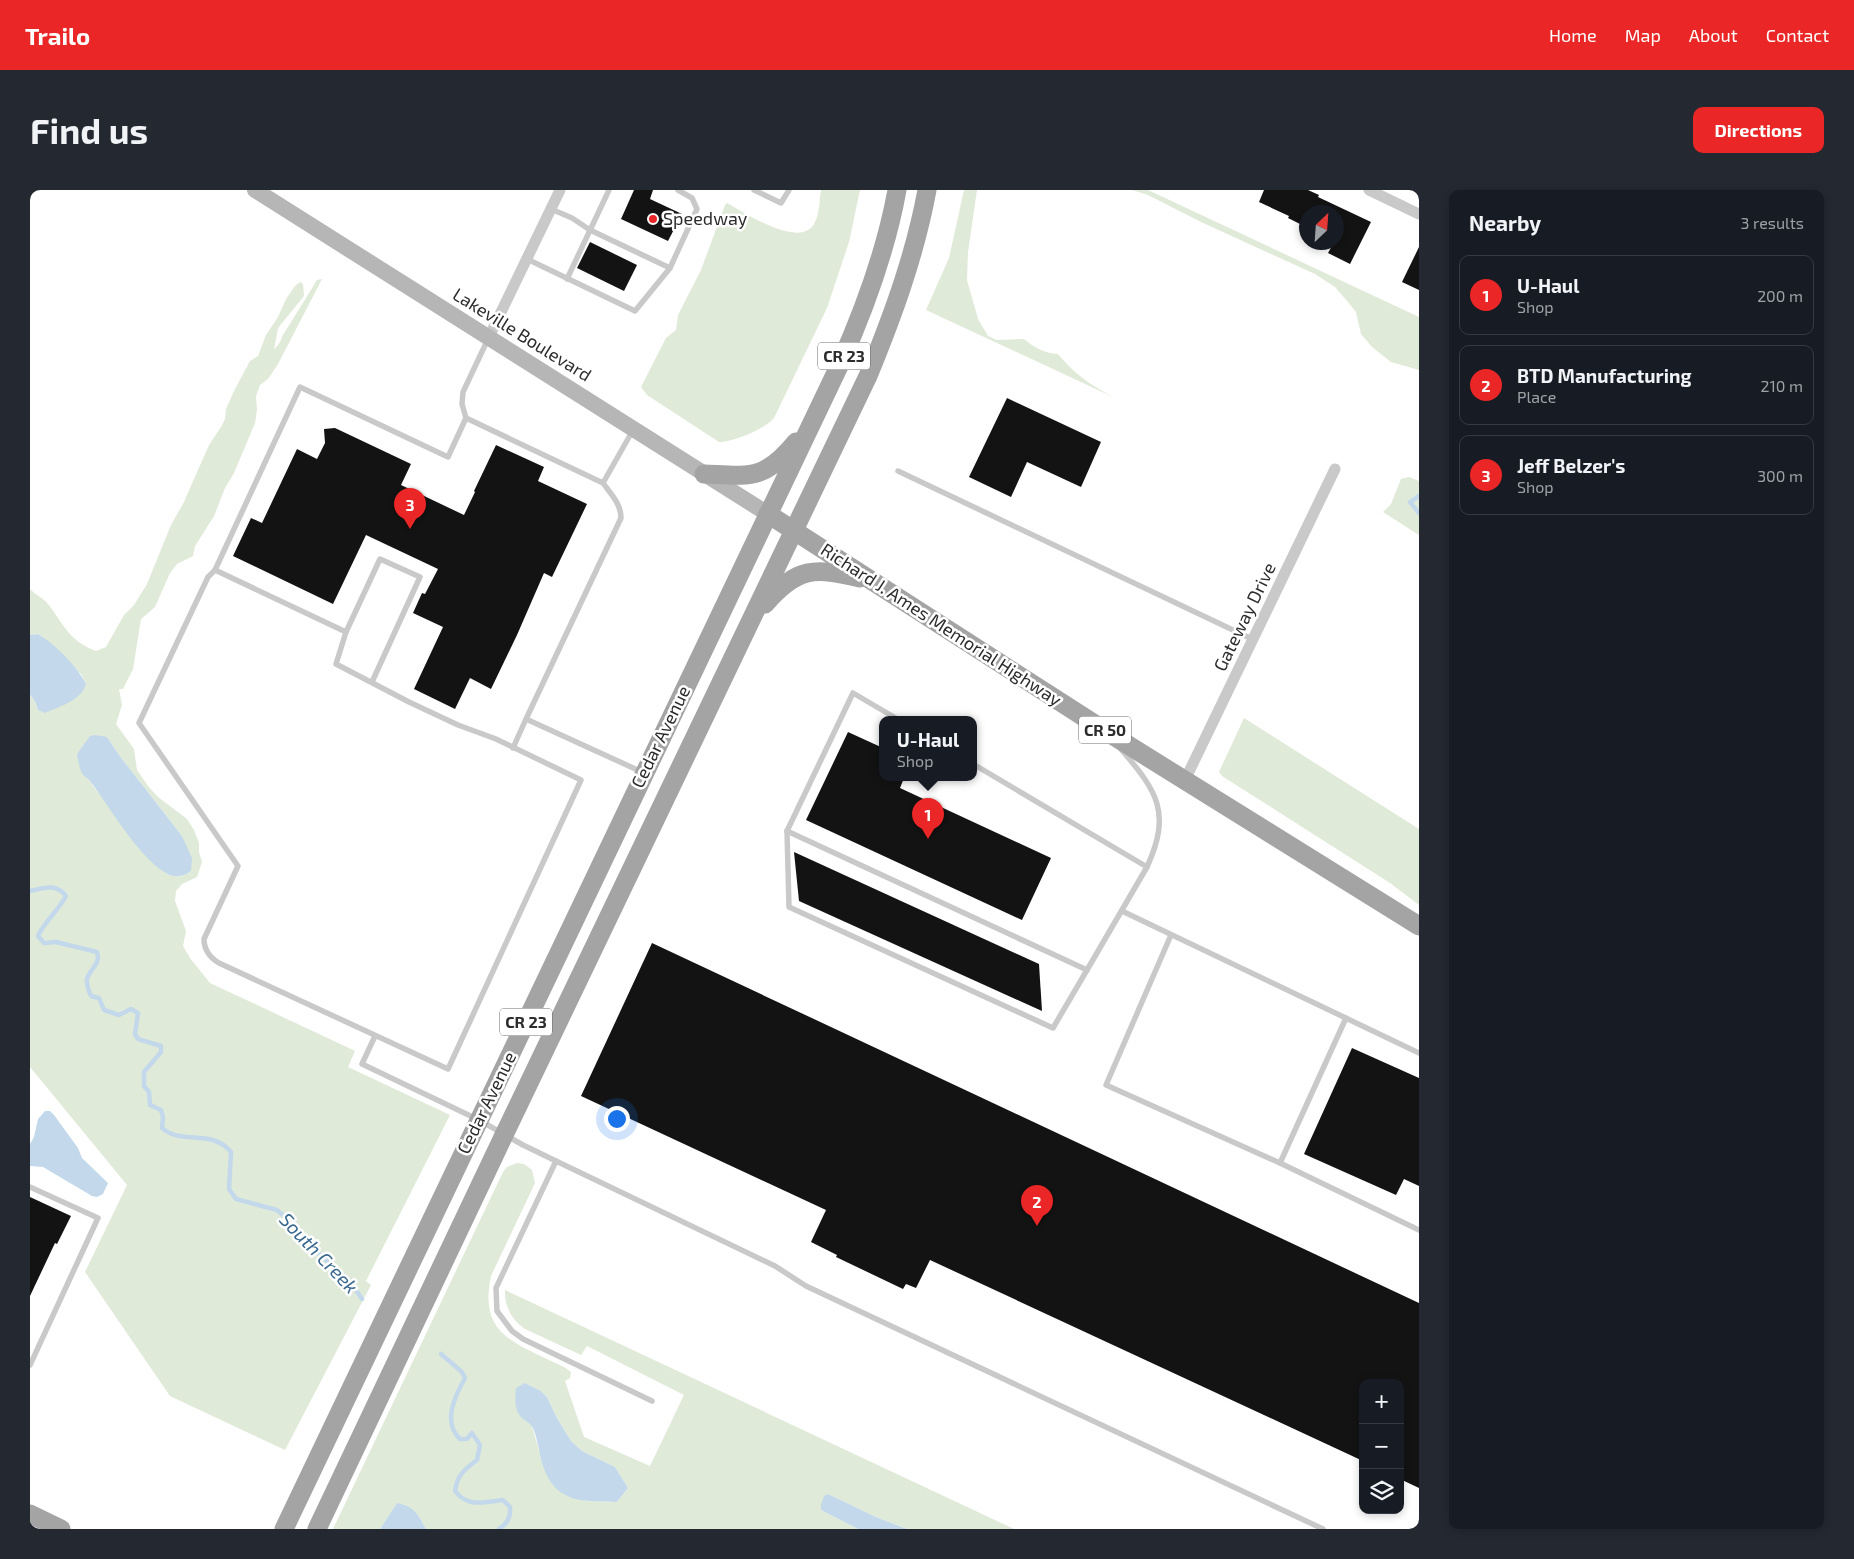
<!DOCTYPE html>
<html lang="en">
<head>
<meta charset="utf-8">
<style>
	:root { --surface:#171b24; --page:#242831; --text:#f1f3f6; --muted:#9ea1a6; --line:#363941; --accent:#ea2626 }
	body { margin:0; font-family:"Exo 2",sans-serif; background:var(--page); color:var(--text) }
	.controls { position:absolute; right:15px; bottom:15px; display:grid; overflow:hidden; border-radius:10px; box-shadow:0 2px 8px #0003 }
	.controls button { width:45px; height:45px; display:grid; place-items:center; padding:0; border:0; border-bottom:1px solid var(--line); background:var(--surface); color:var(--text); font:25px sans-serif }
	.compass { position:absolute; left:1269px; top:15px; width:45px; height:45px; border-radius:50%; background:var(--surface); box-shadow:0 2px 8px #0003; rotate:25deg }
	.you { position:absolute; left:586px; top:928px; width:18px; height:18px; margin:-12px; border:4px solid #fff; border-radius:50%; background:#1a73e8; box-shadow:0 0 0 8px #1a73e833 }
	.badge { display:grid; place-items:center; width:32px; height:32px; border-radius:50%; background:var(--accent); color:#fff; font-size:16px; font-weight:700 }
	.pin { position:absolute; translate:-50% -41px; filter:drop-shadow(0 1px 2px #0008) }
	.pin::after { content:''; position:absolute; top:26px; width:18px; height:15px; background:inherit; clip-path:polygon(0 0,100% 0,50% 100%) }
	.popup { position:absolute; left:849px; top:526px; width:98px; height:65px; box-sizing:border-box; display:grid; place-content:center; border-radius:10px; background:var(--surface); filter:drop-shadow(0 1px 4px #0005); font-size:16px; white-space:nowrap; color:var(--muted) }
	.popup b { font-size:19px; color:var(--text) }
	.popup::after { content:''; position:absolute; left:50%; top:100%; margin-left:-10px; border:10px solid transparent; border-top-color:var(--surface) }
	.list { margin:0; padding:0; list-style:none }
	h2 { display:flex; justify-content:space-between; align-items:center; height:65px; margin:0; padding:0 20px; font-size:21px }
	h2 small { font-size:16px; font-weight:400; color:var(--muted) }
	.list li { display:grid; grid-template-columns:32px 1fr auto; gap:15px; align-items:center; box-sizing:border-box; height:80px; margin:0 10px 10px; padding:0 10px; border:1px solid var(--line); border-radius:10px }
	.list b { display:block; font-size:19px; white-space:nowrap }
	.list p { margin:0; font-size:16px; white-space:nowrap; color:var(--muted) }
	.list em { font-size:16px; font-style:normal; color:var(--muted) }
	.icon { flex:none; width:28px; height:28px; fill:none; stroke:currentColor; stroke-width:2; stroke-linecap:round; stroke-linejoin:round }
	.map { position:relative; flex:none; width:1389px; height:1339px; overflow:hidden; border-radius:10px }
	header { display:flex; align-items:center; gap:30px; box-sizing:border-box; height:70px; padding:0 25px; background:var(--accent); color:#fff }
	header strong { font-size:24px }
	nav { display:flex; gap:28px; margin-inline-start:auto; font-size:18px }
	.intro { display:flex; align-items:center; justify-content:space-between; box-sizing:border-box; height:120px; padding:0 30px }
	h1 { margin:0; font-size:35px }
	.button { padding:12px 22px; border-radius:10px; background:var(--accent); color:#fff; font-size:18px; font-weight:700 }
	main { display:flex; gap:30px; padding:0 30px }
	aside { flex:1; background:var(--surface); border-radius:10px; box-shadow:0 2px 8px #0003 }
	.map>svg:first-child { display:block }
	.green { fill:#e0ead8; fill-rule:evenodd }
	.water { fill:#c3d9eb }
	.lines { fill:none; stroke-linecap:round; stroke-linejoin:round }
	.stream { stroke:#c3d9eb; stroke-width:4.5 }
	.building { fill:#131313 }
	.lane { stroke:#c9c9c9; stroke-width:5.5 }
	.street { stroke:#c9c9c9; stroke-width:11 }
	.secondary { stroke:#b6b6b6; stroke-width:16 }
	.primary { stroke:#a4a4a4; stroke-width:19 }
	.poi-dot { fill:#ea2626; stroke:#fff; stroke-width:2 }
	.labels { text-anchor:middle; stroke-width:5; stroke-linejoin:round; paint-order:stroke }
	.shield { fill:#fff; stroke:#6b6b6b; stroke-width:1 }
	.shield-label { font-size:16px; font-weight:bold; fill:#2c2c2c }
	.poi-label { font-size:18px; fill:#2c2c2c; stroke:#fff; text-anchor:start }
	.street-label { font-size:18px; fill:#2c2c2c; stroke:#fff }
	.water-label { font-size:19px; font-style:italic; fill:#38678f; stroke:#fff }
</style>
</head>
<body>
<header>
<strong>Trailo</strong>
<nav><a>Home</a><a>Map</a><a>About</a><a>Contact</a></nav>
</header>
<div class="intro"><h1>Find us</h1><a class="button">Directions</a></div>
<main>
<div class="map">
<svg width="1389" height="1339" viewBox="0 0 1389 1339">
	<rect width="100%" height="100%" fill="#fff"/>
	<!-- green -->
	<g class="green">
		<path d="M791,0H830L819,52L797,118L744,228C735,239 703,252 689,252L617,205L611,197L636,148L646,140L648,125L671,80L695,15L697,13C715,23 769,59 784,34C790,24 789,11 791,0Z"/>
		<path d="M934,0H947L938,62L937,90L948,129L958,146L967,150L994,149C1005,158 1014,163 1028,164C1044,184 1061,195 1083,207L896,120L919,68Z"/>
		<path d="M1102,0H1118L1389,127V180L1361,172L1342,157L1331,144L1326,122L1318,112L1305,97L1285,84L1171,32L1118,5Z"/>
		<path d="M292,89L248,174L238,189L230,195L226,206L227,220L225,233L204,283L195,298L184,326L165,356L163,366L147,374L140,383L125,417L111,429L103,479L93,499H89L92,515L86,534L104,559L107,580L118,596L128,607L157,629L164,640L169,653V662L172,672L167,687L152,694L146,701L145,711L156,741L153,756L160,768L180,793L321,859L325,861L318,877L420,925L336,1091L341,1095L255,1260L140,1206L55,1082L97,995L0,877V505L5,511L8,520L43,509L56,494L51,484L13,447L8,444L0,445V399C5,405 14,408 18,414C35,436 39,451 66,461L76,457L94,425L104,415L117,394L141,335L154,312L179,255L191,237L195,229L196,219L204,201L220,171L228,166L236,145L248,127L256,109L265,96L270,92L273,94L274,106L248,138L244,160L250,152L253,145L284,95L287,90ZM77,547L89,565L152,646L161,681C152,688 145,687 136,683L66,600C54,580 44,581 53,555Z"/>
		<path d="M1379,287L1389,291V345L1353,322L1361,314L1371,289Z"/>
		<path d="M1214,528L1389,639V715L1360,693L1192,586L1189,582Z"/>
		<path d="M487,973L494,974L502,980L505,993L461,1086C450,1138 476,1150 517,1169C525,1173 534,1176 541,1182L540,1188L535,1191L554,1247L620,1276L654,1205L557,1156L551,1165L495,1139C482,1130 474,1116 475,1100L984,1339H877L846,1327L798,1304L791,1320L828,1339H396L389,1327L367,1313L350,1339H303L473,982L477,977ZM495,1193L511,1201L517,1207L527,1228L541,1251L552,1261L585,1277L598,1298L587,1312L556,1311L513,1275L502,1236Z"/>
	</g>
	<!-- water -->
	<g class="water">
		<path d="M8,444C25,454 47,476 56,494C51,511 30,516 15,523L8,520L5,511L0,505V445Z"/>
		<path d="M65,545L77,547L89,565L152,646L162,668L161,681C153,687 145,688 136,683C109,668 79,616 60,591C58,588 53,586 52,583C49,578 48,569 47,564L60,546Z"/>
		<path d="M15,921H20L24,925L48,958L52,968L78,993L73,1004L67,1007L62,1006L13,977L0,976V954L4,947L8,929Z"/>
		<path d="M495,1193L511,1201L517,1207L527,1228L541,1251L552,1261L585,1277L598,1298L587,1312C553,1311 526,1314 513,1276C509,1264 508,1250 503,1238C501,1234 496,1231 492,1228C484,1221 485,1208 486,1198Z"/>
		<path d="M798,1304L846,1327L877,1339H828L791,1320V1315L794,1306Z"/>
		<path d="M367,1313C385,1317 387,1323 396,1339H350Z"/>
	</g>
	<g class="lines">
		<!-- stream -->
		<g class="stream">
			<path d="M1389,306L1380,312L1389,323"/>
			<path d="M0,701C14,698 26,693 36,706C28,721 15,731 8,746L14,753L26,752L67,762C71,774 60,779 57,789C56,795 59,801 61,806L69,808L74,820L89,825L101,819L108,823L105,844L108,849L131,856V862L114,882V896L119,902L120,915L131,920L133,927L132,938C153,956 181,938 201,962L199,999L206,1009L247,1020L260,1031L274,1051L319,1090L332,1109"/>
			<path d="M411,1164L432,1182L435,1188C425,1206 412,1232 430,1249H437L442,1243L450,1255L447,1270C435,1279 427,1285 425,1301C438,1318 454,1312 473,1310L480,1317C481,1327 477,1334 469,1339"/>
		</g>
	</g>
	<!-- building -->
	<g class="building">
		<path d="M604,0H623L620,9L652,24L638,51L591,29Z"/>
		<path d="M1234,0H1278L1289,5L1288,7L1341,32L1320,74L1298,63L1304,52H1306V22H1276V37L1258,28L1259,26L1229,12Z"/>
		<path d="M560,52L607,75L594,101L547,78Z"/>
		<path d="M1389,57V100L1372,92Z"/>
		<path d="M977,208L1071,252L1051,297L997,272L981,307L939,287Z"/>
		<path d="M305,238L381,274L371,295L434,325L445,302L444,301L466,255L514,277L508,291L557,314L522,387L514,383L487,445L461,499L440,488L425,519L384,499L413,437L383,423L392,403L395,404L408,379L336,345L303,414L203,366L221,328L232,333L267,259L287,269L295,253L294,239Z"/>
		<path d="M818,542L853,558V588H874L870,598L1021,668L992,730L776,630Z"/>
		<path d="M764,662L1009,774L1012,821L769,711Z"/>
		<path d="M622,753L1389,1113V1298L1370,1289V1193H1333V1271L900,1070L886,1098L876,1094L873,1099L806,1067L807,1065L781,1052L796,1020L551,906Z"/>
		<path d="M1322,858L1389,888V996L1374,989L1366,1005L1274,964Z"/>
		<path d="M0,1007L41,1026L27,1054L25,1053L0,1106Z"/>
	</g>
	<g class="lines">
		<!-- lane -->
		<g class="lane">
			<path d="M724,0L751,13L759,0"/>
			<path d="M497,69L605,121L640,78L560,40L542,28L521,19"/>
			<path d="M640,78L667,19L662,8L648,0"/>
			<path d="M537,89L579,0"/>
			<path d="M458,149L433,202L432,214L436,228L573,293"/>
			<path d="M603,240L573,293C581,304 591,314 591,328L496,529L612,582"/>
			<path d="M868,281L1224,450"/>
			<path d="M185,380L316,442L350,369L390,387L342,492"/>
			<path d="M316,442L306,474L379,512L428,535L466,549L551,590L418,879L189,773C179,767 174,760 174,749L208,676L109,533L178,387L185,380L270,197L418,267L436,228"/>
			<path d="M869,530L823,503L757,641L1057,780L1117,677L943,574"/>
			<path d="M483,558L496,529"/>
			<path d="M1090,558C1127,601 1142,622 1117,677"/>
			<path d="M757,641L759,717L1023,838L1057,780"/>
			<path d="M1092,721L1389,863"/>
			<path d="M1141,745L1076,895L1250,973L1389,1040"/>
			<path d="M345,846L332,874L449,930L493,955L526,971L466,1098L467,1121L482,1141L493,1149L622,1211"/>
			<path d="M526,971L745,1076L776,1096L1293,1339"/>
			<path d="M1250,973L1316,828"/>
			<path d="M0,997L68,1028L0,1175"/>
		</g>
		<!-- street -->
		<g class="street">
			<path d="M1339,0L1389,24"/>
			<path d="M459,147L530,0"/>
			<path d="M1155,590L1305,279"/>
		</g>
		<!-- secondary -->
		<path class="secondary" d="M225,0L738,324"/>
		<!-- primary -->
		<g class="primary">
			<path d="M674,284C720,286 734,291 766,252"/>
			<path d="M738,324L1074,540L1389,736"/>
			<path d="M735,414C767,377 784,377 830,388"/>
			<path d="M0,1324L31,1339"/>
			<path d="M254,1339L810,174C835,118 856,61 867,0"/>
			<path d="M287,1339L474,945L838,186C863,125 885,65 897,0"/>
		</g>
	</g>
	<!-- markers -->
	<circle class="poi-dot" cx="623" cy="29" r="5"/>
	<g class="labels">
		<!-- shield labels -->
		<g class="shield">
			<rect x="788" y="152.5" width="52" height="27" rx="4"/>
			<rect x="1049" y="526.5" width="52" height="27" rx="4"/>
			<rect x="470" y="818.5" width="52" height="27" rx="4"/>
		</g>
		<g class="shield-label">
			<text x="814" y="172">CR 23</text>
			<text x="1075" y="546">CR 50</text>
			<text x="496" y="838">CR 23</text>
		</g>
		<!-- poi labels -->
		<g class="poi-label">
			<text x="633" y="35">Speedway</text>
		</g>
		<!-- street labels -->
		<g class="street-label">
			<text transform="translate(492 145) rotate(32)" y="6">Lakeville Boulevard</text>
			<text transform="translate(1215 427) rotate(-64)" y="6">Gateway Drive</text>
			<text transform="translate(911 435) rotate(33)" y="6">Richard J. Ames Memorial Highway</text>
			<text transform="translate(631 547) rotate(-64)" y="6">Cedar Avenue</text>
			<text transform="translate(457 913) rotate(-64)" y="6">Cedar Avenue</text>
		</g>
		<!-- water labels -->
		<g class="water-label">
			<text transform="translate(289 1063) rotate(46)" y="7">South Creek</text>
		</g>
	</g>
</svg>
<div class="controls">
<button>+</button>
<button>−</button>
<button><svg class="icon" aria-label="layers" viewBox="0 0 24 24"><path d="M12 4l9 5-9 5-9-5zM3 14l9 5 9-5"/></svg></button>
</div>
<svg class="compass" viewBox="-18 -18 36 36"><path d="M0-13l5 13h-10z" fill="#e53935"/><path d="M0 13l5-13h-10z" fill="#9ea1a6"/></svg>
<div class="you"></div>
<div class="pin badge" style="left:898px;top:649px">1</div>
<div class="popup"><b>U-Haul</b>Shop</div>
<div class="pin badge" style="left:1007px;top:1036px">2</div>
<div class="pin badge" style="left:380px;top:339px">3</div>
</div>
<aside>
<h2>Nearby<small>3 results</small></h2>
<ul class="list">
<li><span class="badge">1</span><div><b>U-Haul</b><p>Shop</p></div><em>200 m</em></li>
<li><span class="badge">2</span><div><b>BTD Manufacturing</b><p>Place</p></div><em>210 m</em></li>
<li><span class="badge">3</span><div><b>Jeff Belzer's</b><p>Shop</p></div><em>300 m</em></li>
</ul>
</aside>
</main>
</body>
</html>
